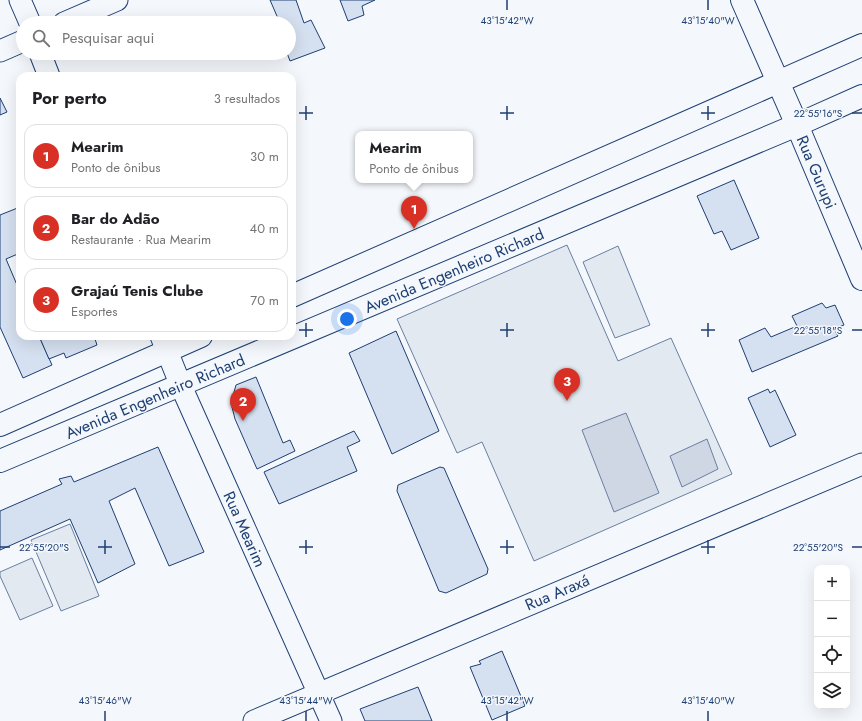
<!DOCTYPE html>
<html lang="pt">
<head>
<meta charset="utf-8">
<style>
	:root { --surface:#fff; --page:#f6f6f6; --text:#202124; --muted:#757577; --line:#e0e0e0; --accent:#d93025 }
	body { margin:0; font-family:Jost,sans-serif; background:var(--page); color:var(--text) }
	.controls { position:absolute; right:12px; bottom:12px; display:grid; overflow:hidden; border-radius:8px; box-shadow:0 4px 16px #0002 }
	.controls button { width:36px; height:36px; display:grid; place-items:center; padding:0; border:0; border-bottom:1px solid var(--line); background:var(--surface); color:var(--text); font:20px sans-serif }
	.you { position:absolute; left:347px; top:319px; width:14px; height:14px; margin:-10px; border:3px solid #fff; border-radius:50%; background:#1a73e8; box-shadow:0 0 0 6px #1a73e833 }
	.badge { display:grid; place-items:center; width:26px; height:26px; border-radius:50%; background:var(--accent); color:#fff; font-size:13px; font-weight:700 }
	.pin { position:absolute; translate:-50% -33px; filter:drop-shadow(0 1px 2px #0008) }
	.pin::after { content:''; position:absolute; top:21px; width:14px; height:12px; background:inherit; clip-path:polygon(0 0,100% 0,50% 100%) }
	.popup { position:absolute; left:355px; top:131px; width:118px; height:52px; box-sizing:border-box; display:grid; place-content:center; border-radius:8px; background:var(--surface); filter:drop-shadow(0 1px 3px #0005); font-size:13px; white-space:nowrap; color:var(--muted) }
	.popup b { font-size:15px; color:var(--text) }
	.popup::after { content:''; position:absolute; left:50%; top:100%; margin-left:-8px; border:8px solid transparent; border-top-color:var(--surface) }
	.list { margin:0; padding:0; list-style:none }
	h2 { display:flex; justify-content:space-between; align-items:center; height:52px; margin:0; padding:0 16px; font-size:17px }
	h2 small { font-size:13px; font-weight:400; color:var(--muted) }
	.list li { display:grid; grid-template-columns:26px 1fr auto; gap:12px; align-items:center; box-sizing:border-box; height:64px; margin:0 8px 8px; padding:0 8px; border:1px solid var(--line); border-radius:12px }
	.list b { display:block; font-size:15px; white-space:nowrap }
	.list p { margin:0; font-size:13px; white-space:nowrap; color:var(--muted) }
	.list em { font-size:13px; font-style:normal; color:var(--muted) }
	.icon { flex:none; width:22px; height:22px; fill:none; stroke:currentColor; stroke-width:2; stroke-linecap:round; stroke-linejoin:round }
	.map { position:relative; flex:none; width:862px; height:721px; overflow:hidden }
	.search { position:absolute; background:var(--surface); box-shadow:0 4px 16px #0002; left:16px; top:16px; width:280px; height:44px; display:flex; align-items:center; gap:10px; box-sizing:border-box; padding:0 14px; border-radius:22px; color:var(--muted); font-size:15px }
	.panel { position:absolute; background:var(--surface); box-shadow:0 4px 16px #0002; left:16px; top:72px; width:280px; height:268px; border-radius:12px }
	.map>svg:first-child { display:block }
	.green { fill:#e3e9f0; stroke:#687fa3 }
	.water { fill:#cfd7e4; stroke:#687fa3 }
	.building { fill:#d5e0f0; stroke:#1d3f73 }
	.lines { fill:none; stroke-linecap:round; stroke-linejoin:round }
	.street-casing { stroke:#1d3f73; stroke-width:23 }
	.secondary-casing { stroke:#1d3f73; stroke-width:24 }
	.street { stroke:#f4f7fb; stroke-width:21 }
	.secondary { stroke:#f4f7fb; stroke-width:22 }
	.ticks { fill:none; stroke:#1d3f73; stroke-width:1.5 }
	.labels { text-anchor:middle; stroke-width:3; stroke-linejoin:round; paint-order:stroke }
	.street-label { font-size:16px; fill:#1d3f73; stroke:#f4f7fb }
	.ticks-label { font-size:10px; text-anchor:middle; fill:#1d3f73; stroke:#f4f7fb; stroke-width:3; stroke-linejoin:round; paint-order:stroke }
</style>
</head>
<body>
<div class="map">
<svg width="862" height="721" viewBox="0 0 862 721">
	<rect width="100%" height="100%" fill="#f4f7fb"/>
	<!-- green -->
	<g class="green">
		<path d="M567,245L618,361L671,338L732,474L534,561L482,442L457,453L397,319Z"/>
		<path d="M618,246L650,325L615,338L583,262Z"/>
		<path d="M70,524L99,596L61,611L31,540Z"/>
		<path d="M32,558L53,606L20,620L0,576V572Z"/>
	</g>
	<!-- water -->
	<g class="water">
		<path d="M626,413L659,493L614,512L582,430Z"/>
		<path d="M707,439L718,469L682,487L670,456Z"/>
	</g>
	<!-- building -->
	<g class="building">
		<path d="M270,0H296L304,23L311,20L325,48L290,61L287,53H289L290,46L289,23H280Z"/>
		<path d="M340,0H375L362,6L364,15L348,21Z"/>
		<path d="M0,98L7,112L0,115Z"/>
		<path d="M734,180L759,238L731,250L722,231L714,234L697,196Z"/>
		<path d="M20,207V253L6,259L20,292V336H39L52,365L23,378L0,327V215Z"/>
		<path d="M822,303L826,308L835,305L844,325L834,329L838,336L752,372L739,340L765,328L771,337L797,326L792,316Z"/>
		<path d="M396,331L439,431L392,454L349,353Z"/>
		<path d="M39,336H104L95,339L97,345L66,358L64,353L49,359Z"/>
		<path d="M256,377L283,443L290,440L295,451L257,469L235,419L231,403L236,385Z"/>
		<path d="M768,389L770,393L775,390L796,435L770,447L748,398Z"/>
		<path d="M354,431L360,441L347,447L357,471L279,504L264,472Z"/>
		<path d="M158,447L204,552L169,566L135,488L109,501L135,564L98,583L70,519L0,550V511L62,484L59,479L71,476L74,482Z"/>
		<path d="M440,467L444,468L488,569L487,574L446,593L439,591L397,491L398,485Z"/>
		<path d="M502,651L525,706L492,720L470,667L481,664L479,661Z"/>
		<path d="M418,687L432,721H365L360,709Z"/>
	</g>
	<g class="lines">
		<!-- street casing -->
		<g class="street-casing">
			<g id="street">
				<path d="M20,0L30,23"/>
				<path d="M64,23L117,0"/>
				<path d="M0,51L23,41"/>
				<path d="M40,53L49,76"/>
				<path d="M161,336L181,386L331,721"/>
				<path d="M254,721L862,464"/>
			</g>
		</g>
		<!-- secondary casing -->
		<g class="secondary-casing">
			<g id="secondary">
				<path d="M742,0L797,125L862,279"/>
				<path d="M292,296L862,45"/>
				<path d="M0,425L201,336"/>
				<path d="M0,461L797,125L862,96"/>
			</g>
		</g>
		<!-- street -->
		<use href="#street" class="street"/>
		<!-- secondary -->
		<use href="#secondary" class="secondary"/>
	</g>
	<!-- ticks -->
	<path class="ticks" d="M507,0V10M708,0V10M306,106V120M507,106V120M708,106V120M299,113H313M500,113H514M701,113H715M852,113H862M306,323V337M507,323V337M708,323V337M299,330H313M500,330H514M701,330H715M852,330H862M105,540V554M306,540V554M507,540V554M708,540V554M0,547H10M98,547H112M299,547H313M500,547H514M701,547H715M852,547H862M105,711V721M306,711V721M507,711V721M708,711V721"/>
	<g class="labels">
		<!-- street labels -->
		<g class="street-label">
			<text transform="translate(817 172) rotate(67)" y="6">Rua Gurupi</text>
			<text transform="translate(454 270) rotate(-23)" y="6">Avenida Engenheiro Richard</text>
			<text transform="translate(155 396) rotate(-23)" y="6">Avenida Engenheiro Richard</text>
			<text transform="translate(245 529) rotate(66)" y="6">Rua Mearim</text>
			<text transform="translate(557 592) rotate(-23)" y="6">Rua Araxá</text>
		</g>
	</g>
	<g class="ticks-label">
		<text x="507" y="24">43°15'42"W</text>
		<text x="708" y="24">43°15'40"W</text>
		<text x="818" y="117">22°55'16"S</text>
		<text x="818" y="334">22°55'18"S</text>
		<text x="44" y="551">22°55'20"S</text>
		<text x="818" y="551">22°55'20"S</text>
		<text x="105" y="704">43°15'46"W</text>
		<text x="306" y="704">43°15'44"W</text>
		<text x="507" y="704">43°15'42"W</text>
		<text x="708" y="704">43°15'40"W</text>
	</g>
</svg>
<div class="controls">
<button>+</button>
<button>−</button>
<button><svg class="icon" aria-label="locate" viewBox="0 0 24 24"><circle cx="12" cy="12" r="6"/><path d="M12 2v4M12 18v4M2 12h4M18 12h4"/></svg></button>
<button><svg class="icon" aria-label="layers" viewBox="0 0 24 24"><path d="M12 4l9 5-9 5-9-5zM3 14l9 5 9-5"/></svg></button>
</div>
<div class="you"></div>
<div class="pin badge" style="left:414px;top:229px">1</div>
<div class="popup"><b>Mearim</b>Ponto de ônibus</div>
<div class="pin badge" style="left:243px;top:421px">2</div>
<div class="pin badge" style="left:567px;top:401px">3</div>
<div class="search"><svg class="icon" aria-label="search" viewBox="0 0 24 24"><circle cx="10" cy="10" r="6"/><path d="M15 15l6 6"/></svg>Pesquisar aqui</div>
<section class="panel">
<h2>Por perto<small>3 resultados</small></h2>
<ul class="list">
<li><span class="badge">1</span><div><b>Mearim</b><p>Ponto de ônibus</p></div><em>30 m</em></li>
<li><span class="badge">2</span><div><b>Bar do Adão</b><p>Restaurante · Rua Mearim</p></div><em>40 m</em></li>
<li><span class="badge">3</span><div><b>Grajaú Tenis Clube</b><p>Esportes</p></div><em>70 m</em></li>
</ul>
</section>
</div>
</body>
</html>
